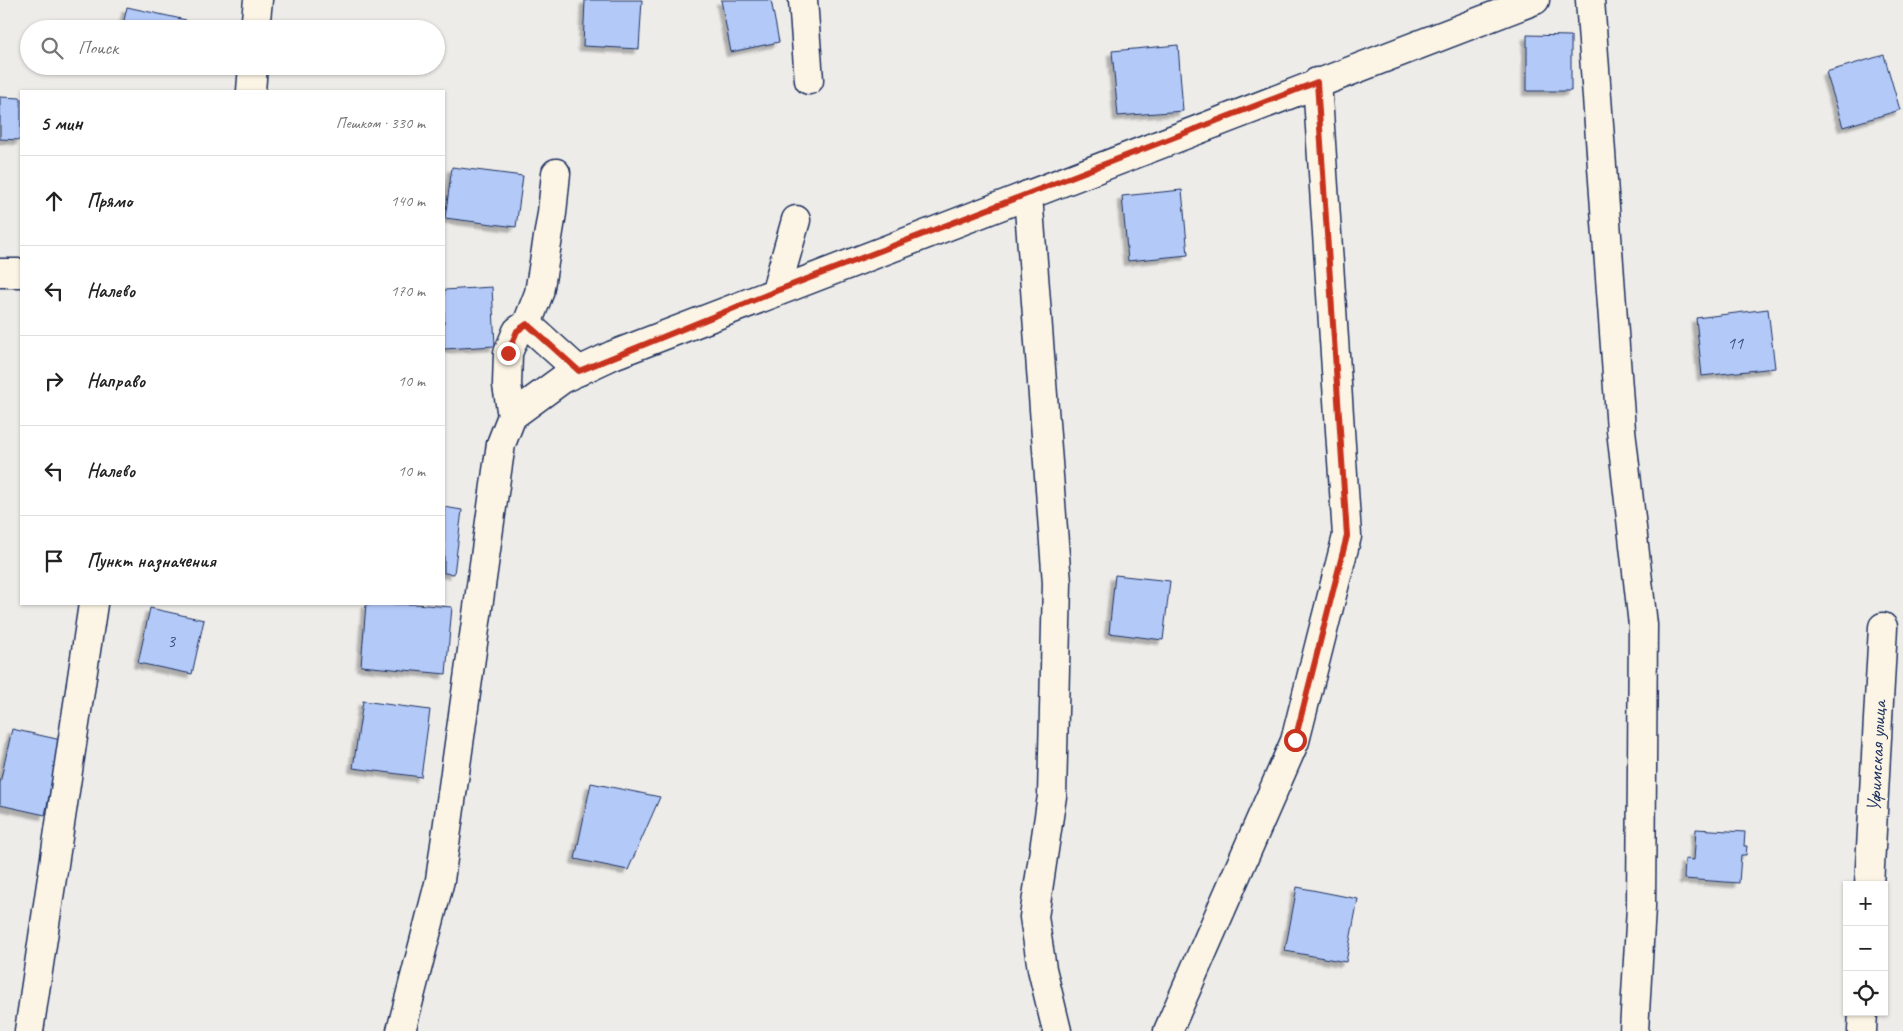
<!DOCTYPE html>
<html lang="ru">
<head>
<meta charset="utf-8">
<style>
	:root { --surface:#fff; --page:#f6f6f6; --text:#222; --muted:#767676; --line:#e0e0e0 }
	body { margin:0; font-family:Caveat,sans-serif; background:var(--page); color:var(--text) }
	.controls { position:absolute; right:15px; bottom:15px; display:grid; overflow:hidden; border-radius:0px; box-shadow:0 1px 4px #0004 }
	.controls button { width:45px; height:45px; display:grid; place-items:center; padding:0; border:0; border-bottom:1px solid var(--line); background:var(--surface); color:var(--text); font:25px sans-serif }
	.stop { position:absolute; width:15px; height:15px; margin:-11px; border:4px solid #c8321e; border-radius:50%; background:#fff }
	.stop.end { background:#c8321e; border-color:#fff; box-shadow:0 1px 5px #0008 }
	.list { margin:0; padding:0; list-style:none }
	h2 { display:flex; justify-content:space-between; align-items:center; height:65px; margin:0; padding:0 20px; font-size:21px }
	h2 small { font-size:16px; font-weight:400; color:var(--muted) }
	.list li { display:grid; grid-template-columns:32px 1fr auto; gap:15px; align-items:center; box-sizing:border-box; height:90px; padding:0 20px; border-top:1px solid var(--line) }
	.list b { display:block; font-size:19px; white-space:nowrap }
	.list em { font-size:16px; font-style:normal; color:var(--muted) }
	.icon { flex:none; width:28px; height:28px; fill:none; stroke:currentColor; stroke-width:2; stroke-linecap:round; stroke-linejoin:round }
	.map { position:relative; flex:none; width:1903px; height:1031px; overflow:hidden }
	.search { position:absolute; background:var(--surface); box-shadow:0 1px 4px #0004; left:20px; top:20px; width:425px; height:55px; display:flex; align-items:center; gap:12px; box-sizing:border-box; padding:0 18px; border-radius:28px; color:var(--muted); font-size:19px }
	.panel { position:absolute; background:var(--surface); box-shadow:0 1px 4px #0004; left:20px; top:90px; width:425px; height:515px; border-radius:0px }
	.map>svg:first-child { display:block }
	.building { fill:#b3c9f8; stroke:#1b2f5e; filter:url(#shadow) }
	.lines { fill:none; stroke-linecap:round; stroke-linejoin:round }
	.street-casing { stroke:#1b2f5e; stroke-width:31 }
	.street { stroke:#fcf5e5; stroke-width:28 }
	.route { stroke:#c8321e; stroke-width:6 }
	.labels { text-anchor:middle; stroke-width:4.5; stroke-linejoin:round; paint-order:stroke }
	.number-label { font-size:18px; fill:#415684 }
	.street-label { font-size:20px; fill:#1b2f5e; stroke:#fcf5e5 }
</style>
</head>
<body>
<div class="map">
<svg width="1903" height="1031" viewBox="0 0 1903 1031">
	<defs>
		<filter id="shadow"><feDropShadow dx="-4.5" dy="4.5" stdDeviation="1" flood-color="#0004"/></filter>
	</defs>
	<rect width="100%" height="100%" fill="#edece9"/>
	<filter id="ink" filterUnits="userSpaceOnUse"><feTurbulence type="fractalNoise" baseFrequency=".02" numOctaves="2"/><feDisplacementMap in="SourceGraphic" scale="10" xChannelSelector="R" yChannelSelector="G"/><feConvolveMatrix kernelMatrix="1 2 1 2 8 2 1 2 1" color-interpolation-filters="sRGB"/></filter>
	<g filter="url(#ink)">
		<!-- building -->
		<g class="building">
			<path d="M585,0H642L639,49L583,46Z"/>
			<path d="M721,0H771L779,42L731,52Z"/>
			<path d="M127,7L186,20L184,29H122Z"/>
			<path d="M1527,35L1571,36V91H1527Z"/>
			<path d="M1178,45L1183,111L1118,116L1112,51Z"/>
			<path d="M1884,55L1900,110L1843,127L1826,72Z"/>
			<path d="M0,97L21,98V140L0,139Z"/>
			<path d="M452,167L523,176L516,227L445,218Z"/>
			<path d="M1182,190L1188,255L1128,261L1122,196Z"/>
			<path d="M492,287L495,346L444,349V290Z"/>
			<path d="M1768,309L1775,368L1702,376L1696,318Z"/>
			<path d="M444,507L462,510L454,574L444,573Z"/>
			<path d="M1115,575L1170,581L1163,640L1109,633Z"/>
			<path d="M366,604H414L452,607L446,674L361,666Z"/>
			<path d="M150,608L204,620L192,674L138,663Z"/>
			<path d="M363,701L430,710L421,777L353,768Z"/>
			<path d="M12,729L61,740L45,815L0,805V783Z"/>
			<path d="M591,783L660,797L628,870L575,859Z"/>
			<path d="M1696,829L1745,832L1744,846H1747L1746,855H1741L1739,883L1684,879L1685,859L1694,860Z"/>
			<path d="M1297,887L1358,899L1346,962L1285,951Z"/>
		</g>
		<g class="lines">
			<!-- street casing -->
			<g class="street-casing">
				<g id="street">
					<path d="M803,0L809,80"/>
					<path d="M1590,0L1621,430L1643,625L1641,907L1634,1031"/>
					<path d="M255,29L258,0"/>
					<path d="M251,91L253,66"/>
					<path d="M1028,195L1057,583L1052,796L1034,917L1042,969L1057,1031"/>
					<path d="M0,273H21"/>
					<path d="M776,291L796,220"/>
					<path d="M527,324L579,371"/>
					<path d="M512,416L564,378L613,355L1535,0"/>
					<path d="M1869,885L1883,627"/>
					<path d="M29,1031L93,604"/>
					<path d="M401,1031L440,880L497,471L501,444L512,416L507,385L508,353L517,331L527,324L539,293L552,213L556,173"/>
					<path d="M1168,1031L1295,741L1347,536L1317,82"/>
					<path d="M1862,1031L1863,1012"/>
				</g>
			</g>
			<!-- street -->
			<use href="#street" class="street"/>
		</g>
	</g>
	<g class="lines" filter="url(#ink)">
		<!-- route -->
		<path class="route" d="M508,353L517,331L527,324L579,371L776,291L1317,82L1347,536L1295,740"/>
	</g>
	<g class="labels">
		<!-- number labels -->
		<g class="number-label">
			<text x="1735" y="349">11</text>
			<text x="171" y="647">3</text>
		</g>
		<!-- street labels -->
		<g class="street-label">
			<text transform="translate(1876 756) rotate(-87)" y="7">Уфимская улица</text>
		</g>
	</g>
</svg>
<div class="controls">
<button>+</button>
<button>−</button>
<button><svg class="icon" aria-label="locate" viewBox="0 0 24 24"><circle cx="12" cy="12" r="6"/><path d="M12 2v4M12 18v4M2 12h4M18 12h4"/></svg></button>
</div>
<div class="stop" style="left:1295px;top:740px"></div>
<div class="stop end" style="left:508px;top:353px"></div>
<div class="search"><svg class="icon" aria-label="search" viewBox="0 0 24 24"><circle cx="10" cy="10" r="6"/><path d="M15 15l6 6"/></svg>Поиск</div>
<section class="panel">
<h2>5 мин<small>Пешком · 330 m</small></h2>
<ul class="list">
<li><svg class="icon" aria-label="ahead" viewBox="0 0 24 24"><path d="M12 20V5M6 11l6-6 6 6"/></svg><div><b>Прямо</b></div><em>140 m</em></li>
<li><svg class="icon" aria-label="left" viewBox="0 0 24 24"><path d="M17 20v-9H6M10 6l-5 5 5 5"/></svg><div><b>Налево</b></div><em>170 m</em></li>
<li><svg class="icon" aria-label="right" viewBox="0 0 24 24"><path d="M7 20v-9h11M14 6l5 5-5 5"/></svg><div><b>Направо</b></div><em>10 m</em></li>
<li><svg class="icon" aria-label="left" viewBox="0 0 24 24"><path d="M17 20v-9H6M10 6l-5 5 5 5"/></svg><div><b>Налево</b></div><em>10 m</em></li>
<li><svg class="icon" aria-label="arrive" viewBox="0 0 24 24"><path d="M6 21V4h12l-3 4 3 4H6"/></svg><div><b>Пункт назначения</b></div></li>
</ul>
</section>
</div>
</body>
</html>
